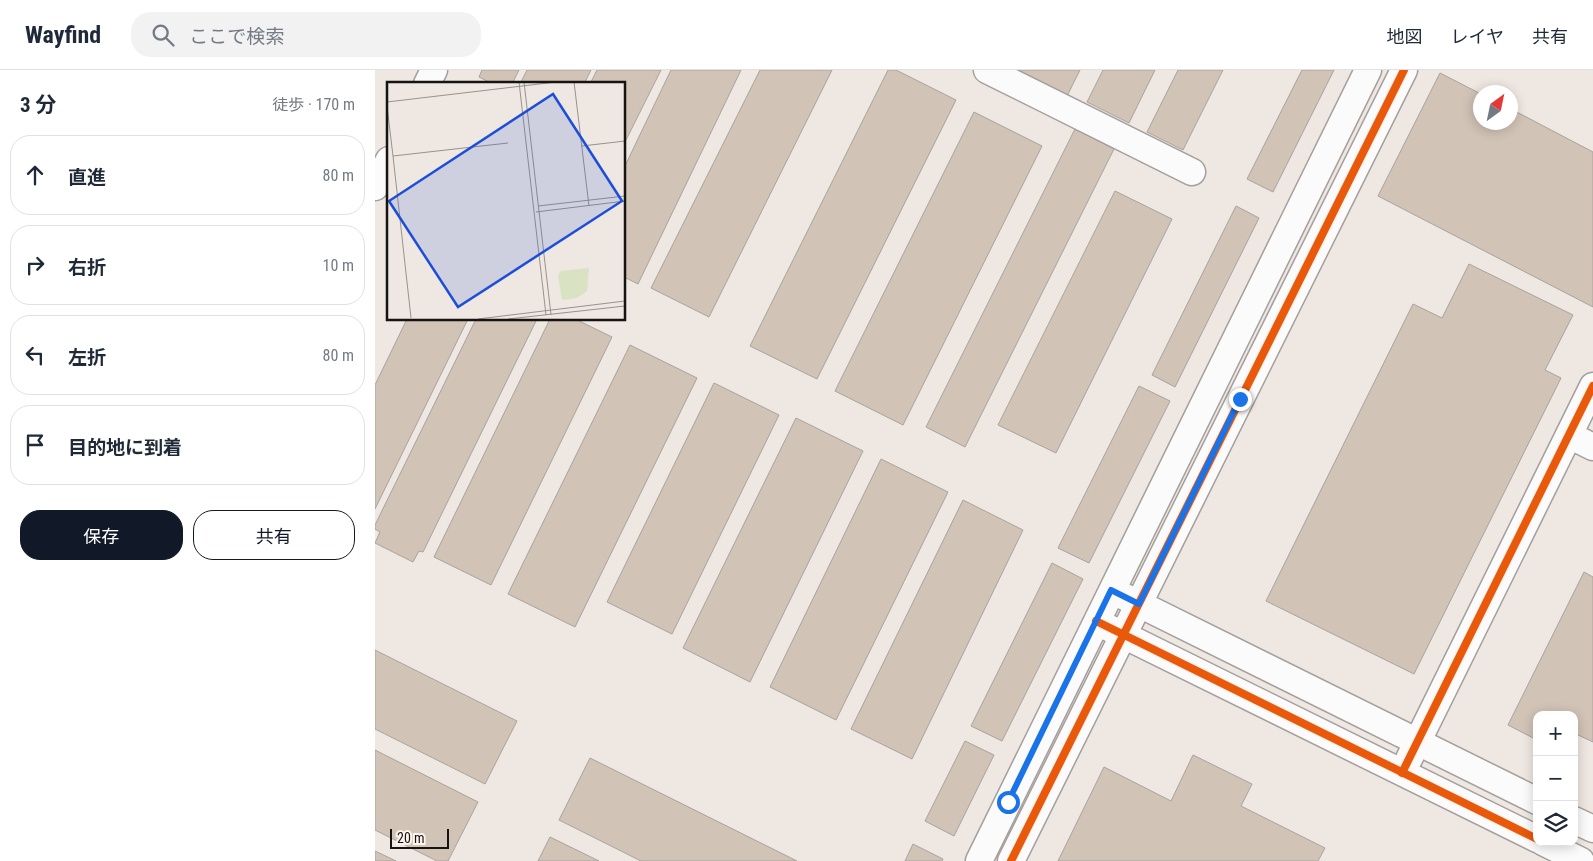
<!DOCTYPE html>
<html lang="ja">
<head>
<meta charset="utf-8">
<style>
	body { margin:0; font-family:"Roboto Condensed","Noto Sans JP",sans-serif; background:#f2f2f3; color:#1f2937 }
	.controls { position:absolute; right:15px; bottom:15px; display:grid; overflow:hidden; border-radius:10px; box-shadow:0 2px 12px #0003 }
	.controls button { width:45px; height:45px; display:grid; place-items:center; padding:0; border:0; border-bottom:1px solid #e0e1e3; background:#fff; color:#1f2937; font:25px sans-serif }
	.compass { position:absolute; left:1098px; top:15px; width:45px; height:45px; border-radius:50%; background:#fff; box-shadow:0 2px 12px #0003; rotate:33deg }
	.scale { position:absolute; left:15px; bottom:12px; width:59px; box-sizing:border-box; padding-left:5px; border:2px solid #171311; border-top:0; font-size:14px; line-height:18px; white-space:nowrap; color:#171311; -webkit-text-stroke:4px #fef4ed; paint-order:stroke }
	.stop { position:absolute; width:15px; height:15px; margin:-11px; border:4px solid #1a73e8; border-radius:50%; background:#fff }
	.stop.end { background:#1a73e8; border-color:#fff; box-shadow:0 1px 5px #0008 }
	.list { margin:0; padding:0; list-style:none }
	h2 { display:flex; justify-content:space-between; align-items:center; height:65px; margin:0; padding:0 20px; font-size:21px }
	h2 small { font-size:16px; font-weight:400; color:#747a83 }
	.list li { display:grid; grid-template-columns:32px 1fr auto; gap:15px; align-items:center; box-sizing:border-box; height:80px; margin:0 10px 10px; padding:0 10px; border:1px solid #e0e1e3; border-radius:20px }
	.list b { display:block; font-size:19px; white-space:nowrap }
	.list em { font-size:16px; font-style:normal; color:#747a83 }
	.actions { display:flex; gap:10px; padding:15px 20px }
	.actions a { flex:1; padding:11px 0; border:1px solid #111827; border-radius:20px; text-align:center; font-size:18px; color:#111827 }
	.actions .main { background:#111827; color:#fff }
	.icon { flex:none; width:28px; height:28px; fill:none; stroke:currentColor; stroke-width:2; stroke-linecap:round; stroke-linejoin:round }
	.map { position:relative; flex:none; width:1218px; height:791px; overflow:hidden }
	header { display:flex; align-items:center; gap:30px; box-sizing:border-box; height:70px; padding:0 25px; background:#fff; border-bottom:1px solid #e0e1e3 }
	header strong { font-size:24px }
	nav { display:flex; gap:28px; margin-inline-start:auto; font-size:18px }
	.search { width:350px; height:45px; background:#f2f2f3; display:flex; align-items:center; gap:12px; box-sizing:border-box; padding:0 18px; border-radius:20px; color:#747a83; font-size:19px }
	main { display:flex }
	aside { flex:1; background:#fff }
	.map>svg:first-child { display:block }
	.building { fill:#d1c3b6; stroke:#a8a39f }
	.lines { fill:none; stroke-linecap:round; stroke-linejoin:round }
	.minor-casing { stroke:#a49f9c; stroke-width:29 }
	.minor { stroke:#fcfbfb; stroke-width:26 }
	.cycleway-casing { stroke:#fef4ed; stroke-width:11 }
	.cycleway { stroke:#e8590c; stroke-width:8 }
	.route { stroke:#1a73e8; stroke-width:6 }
	.inset-road { fill:none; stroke:#98928e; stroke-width:1 }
	.view { fill:#1d4ed8; fill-opacity:0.15; stroke:#1d4ed8; stroke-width:2.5 }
	.inset-edge { fill:none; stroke:#171311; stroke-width:2.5 }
</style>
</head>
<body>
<header>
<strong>Wayfind</strong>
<div class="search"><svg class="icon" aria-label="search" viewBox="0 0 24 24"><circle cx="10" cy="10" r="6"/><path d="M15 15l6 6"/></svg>ここで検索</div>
<nav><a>地図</a><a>レイヤ</a><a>共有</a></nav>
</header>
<main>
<aside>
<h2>3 分<small>徒歩 · 170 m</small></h2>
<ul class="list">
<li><svg class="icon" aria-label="ahead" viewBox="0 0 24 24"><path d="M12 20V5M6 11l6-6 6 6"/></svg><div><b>直進</b></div><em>80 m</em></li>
<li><svg class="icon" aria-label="right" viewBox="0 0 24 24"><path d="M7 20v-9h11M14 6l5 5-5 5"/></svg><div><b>右折</b></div><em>10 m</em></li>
<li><svg class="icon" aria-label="left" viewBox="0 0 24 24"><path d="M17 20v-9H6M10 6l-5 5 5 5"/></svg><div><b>左折</b></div><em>80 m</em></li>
<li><svg class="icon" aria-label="arrive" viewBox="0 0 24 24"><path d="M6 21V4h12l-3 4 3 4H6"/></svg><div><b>目的地に到着</b></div></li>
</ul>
<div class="actions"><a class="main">保存</a><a>共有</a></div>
</aside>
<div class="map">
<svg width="1218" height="791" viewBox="0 0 1218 791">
	<rect width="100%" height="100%" fill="#eee7e2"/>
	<g class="building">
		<polygon points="107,0 144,0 137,14 118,14 104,7"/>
		<polygon points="152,0 216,0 209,14 145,14"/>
		<polygon points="222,0 286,0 249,74 249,14 215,14"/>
		<polygon points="296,0 366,0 263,214 249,207 249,98"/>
		<polygon points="385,0 457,0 334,247 276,218"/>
		<polygon points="513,0 521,0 581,30 442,309 375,276"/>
		<polygon points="640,0 705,0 692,26"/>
		<polygon points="728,0 780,0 754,53 712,32"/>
		<polygon points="803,0 848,0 808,80 772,62"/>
		<polygon points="927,0 959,0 898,122 872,109"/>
		<polygon points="1065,3 1106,24 1106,52 1136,52 1136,39 1218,82 1218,237 1003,126"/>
		<polygon points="599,42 667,76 528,355 460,321"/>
		<polygon points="700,59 739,79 590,377 551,357"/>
		<polygon points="740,121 797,149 681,383 623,355"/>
		<polygon points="861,136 884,148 800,317 777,305"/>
		<polygon points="1094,194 1198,245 1170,300 1186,308 1039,604 891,531 1038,234 1067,248"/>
		<polygon points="32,249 93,249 0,439 0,315"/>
		<polygon points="101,249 162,249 48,482 44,481 38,492 0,473 5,462 0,459 0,455"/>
		<polygon points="175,249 200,249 237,267 116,515 59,487"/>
		<polygon points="255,275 322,308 200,557 133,524"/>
		<polygon points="339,313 404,345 297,564 232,532"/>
		<polygon points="764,316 795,331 714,493 683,478"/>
		<polygon points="421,348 488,381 375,612 308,578"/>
		<polygon points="506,389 573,422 461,650 395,617"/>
		<polygon points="588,430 648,460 537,689 476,659"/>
		<polygon points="677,493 708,509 627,671 596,656"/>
		<polygon points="1209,502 1218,507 1218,672 1199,663 1199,645 1162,645 1162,670 1133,655"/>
		<polygon points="0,580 142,651 110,714 0,659"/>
		<polygon points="590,671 619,685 579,766 550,751"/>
		<polygon points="0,680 103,732 73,791 62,791 0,760"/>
		<polygon points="818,685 877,714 866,736 950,778 943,791 683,791 729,697 796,731"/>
		<polygon points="215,688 422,791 266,791 184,750"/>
		<polygon points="175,767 224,791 163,791"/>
		<polygon points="538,774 568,789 567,791 530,791"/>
		<polygon points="0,781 21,791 0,791"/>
	</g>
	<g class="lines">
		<g class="minor-casing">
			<g id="minor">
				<polyline points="612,0 817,102"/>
				<polyline points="52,14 59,0"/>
				<polyline points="0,117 14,90"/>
				<polyline points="1194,365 1218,377"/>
				<polyline points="748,526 1162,731"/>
				<polyline points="732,557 1162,769"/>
				<polyline points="1034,689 1218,316"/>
				<polyline points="1199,750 1218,759"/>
				<polyline points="1168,772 1206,791"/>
				<polyline points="604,791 993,0"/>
				<polyline points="636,791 1029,0"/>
			</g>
		</g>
		<use href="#minor" class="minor"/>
		<g class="cycleway-casing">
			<g id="cycleway">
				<polyline points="721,551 1162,769"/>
				<polyline points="1027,703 1218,316"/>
				<polyline points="636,791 1029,0"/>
			</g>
		</g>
		<use href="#cycleway" class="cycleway"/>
	</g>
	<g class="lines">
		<polyline class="route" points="633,732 736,520 764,534 865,329"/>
	</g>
	<g transform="translate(12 12)">
		<rect width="238" height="238" fill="#eee7e2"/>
		<path d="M202,186L200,209L190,216L175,218L171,193L174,189Z" fill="#d9e2c2"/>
		<path class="inset-road" d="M132,0L159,233M137,0L164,233M187,0L202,124M0,20L169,0M0,24L6,74L121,61M195,64L238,59M6,74L24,236M151,124L238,114M149,130L238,119M91,237L238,219M121,237L238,224"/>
		<path class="view" d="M166,12L235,119L71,225L2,119Z"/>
		<rect width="238" height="238" class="inset-edge"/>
	</g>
</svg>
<div class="controls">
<button>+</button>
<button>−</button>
<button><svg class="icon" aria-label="layers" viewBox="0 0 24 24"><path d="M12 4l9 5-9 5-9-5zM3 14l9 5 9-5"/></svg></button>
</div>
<svg class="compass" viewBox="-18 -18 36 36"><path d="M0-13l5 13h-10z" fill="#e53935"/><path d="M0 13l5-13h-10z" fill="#747a83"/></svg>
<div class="scale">20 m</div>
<div class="stop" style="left:633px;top:732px"></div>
<div class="stop end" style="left:865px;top:329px"></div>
</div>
</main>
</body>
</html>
